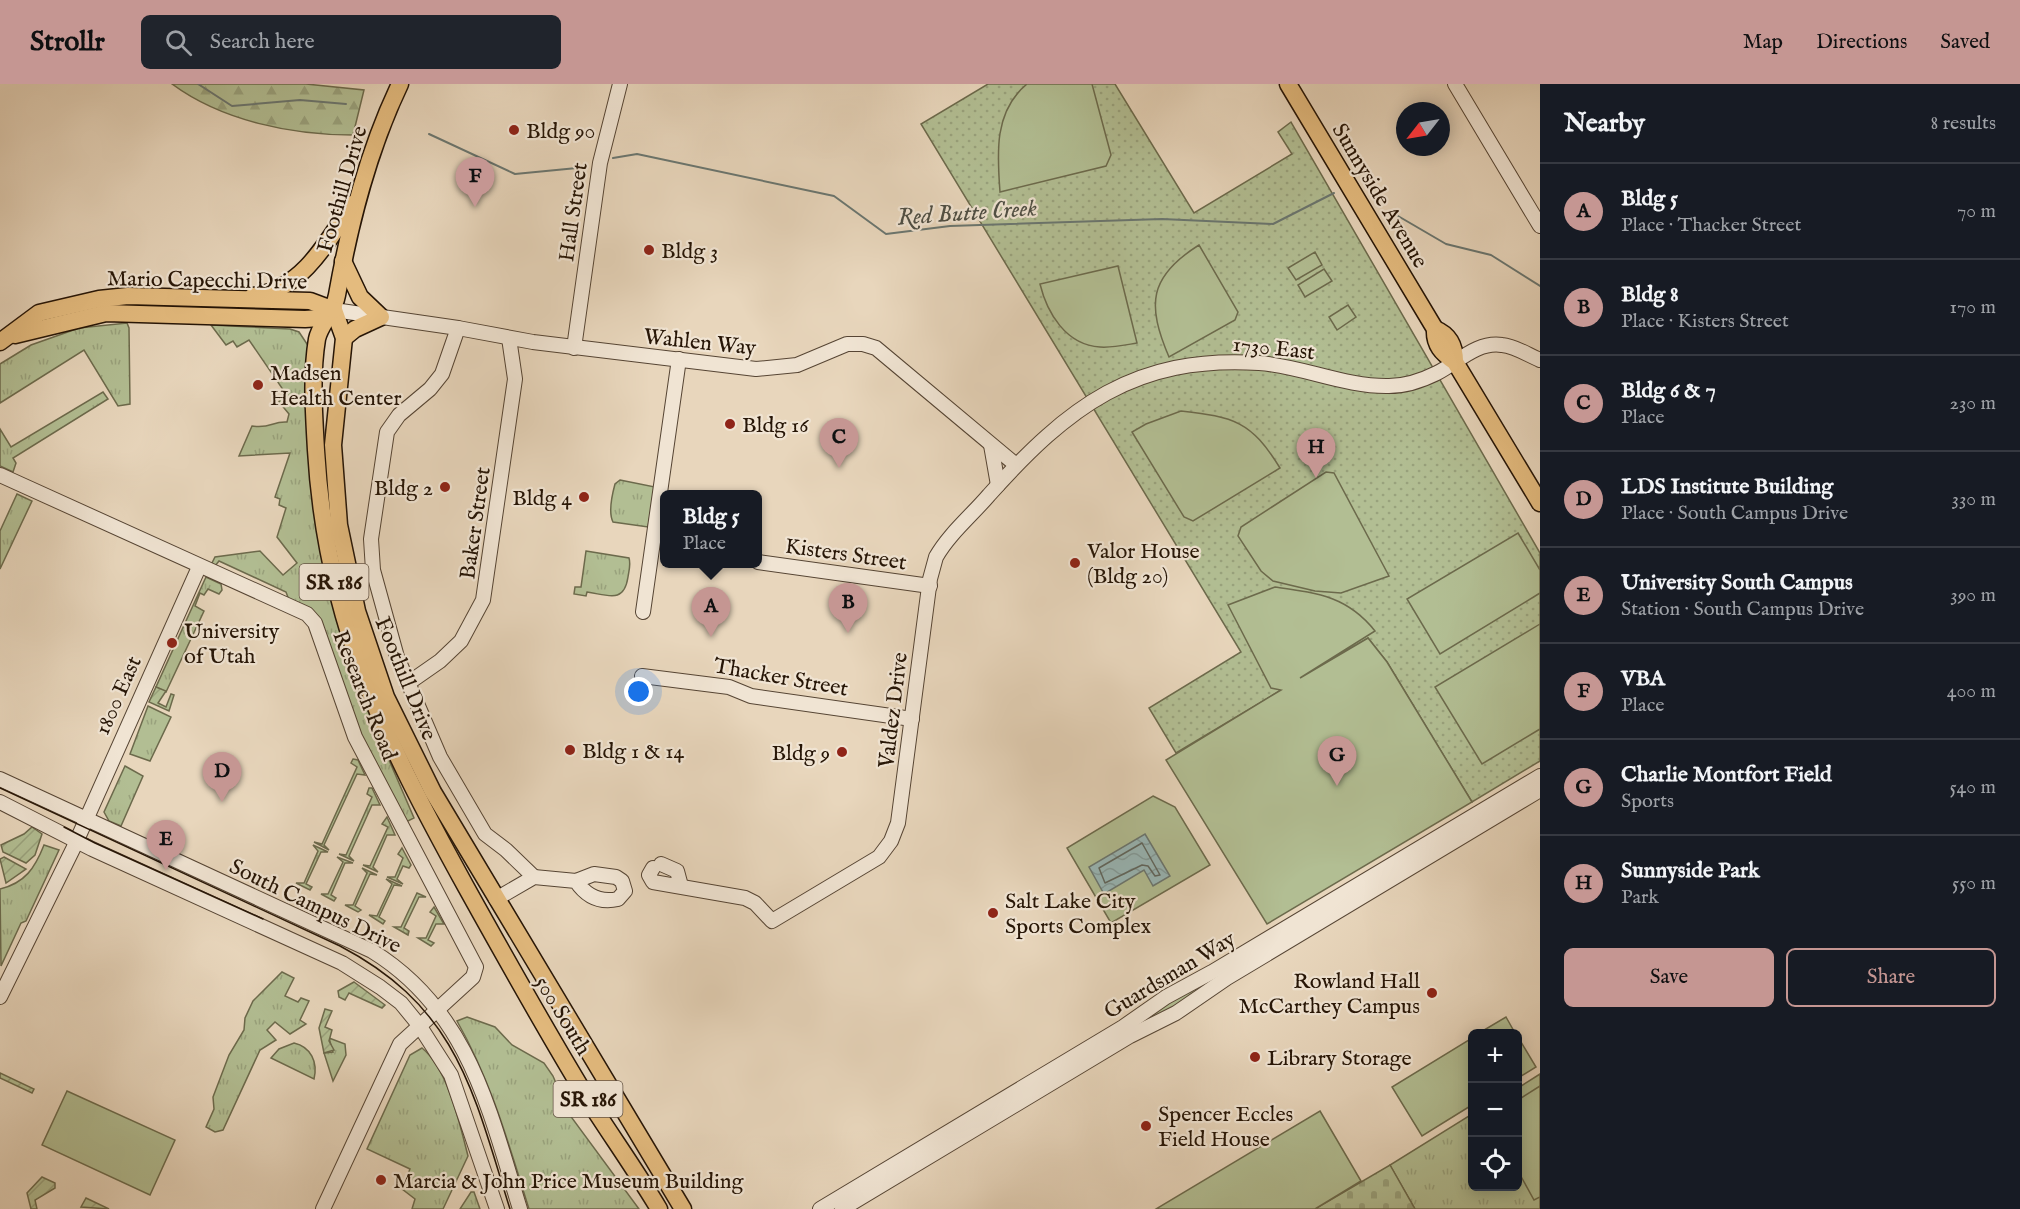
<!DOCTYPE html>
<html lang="en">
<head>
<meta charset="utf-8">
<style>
	body { margin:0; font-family:"IM FELL English",serif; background:#20242c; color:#f1f3f6 }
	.controls { position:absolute; right:18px; bottom:18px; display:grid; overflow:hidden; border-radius:9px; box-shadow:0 3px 15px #0003 }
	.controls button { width:54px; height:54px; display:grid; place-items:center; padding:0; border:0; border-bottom:2px solid #363941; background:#171b24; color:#f1f3f6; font:30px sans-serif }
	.compass { position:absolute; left:1396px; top:18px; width:54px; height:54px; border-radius:50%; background:#171b24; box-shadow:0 3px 15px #0003; rotate:239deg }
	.you { position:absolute; left:639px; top:608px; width:21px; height:21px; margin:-15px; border:4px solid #fff; border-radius:50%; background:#1a73e8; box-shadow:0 0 0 9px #1a73e833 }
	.badge { display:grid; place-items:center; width:39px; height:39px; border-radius:50%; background:#c59692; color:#111; font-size:20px; font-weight:700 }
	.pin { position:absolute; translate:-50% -50px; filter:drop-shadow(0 2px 3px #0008) }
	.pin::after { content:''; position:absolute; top:32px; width:21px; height:18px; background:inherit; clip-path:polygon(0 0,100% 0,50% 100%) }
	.popup { position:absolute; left:660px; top:406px; width:102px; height:78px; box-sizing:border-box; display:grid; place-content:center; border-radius:9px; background:#171b24; filter:drop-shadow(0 2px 4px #0005); font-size:20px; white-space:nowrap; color:#9ea1a6 }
	.popup b { font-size:22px; color:#f1f3f6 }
	.popup::after { content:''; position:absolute; left:50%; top:100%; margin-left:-12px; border:12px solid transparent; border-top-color:#171b24 }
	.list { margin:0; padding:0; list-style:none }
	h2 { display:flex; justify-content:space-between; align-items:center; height:78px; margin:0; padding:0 24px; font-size:26px }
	h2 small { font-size:20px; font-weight:400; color:#9ea1a6 }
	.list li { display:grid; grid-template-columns:39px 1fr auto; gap:18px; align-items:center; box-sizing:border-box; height:96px; padding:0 24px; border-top:2px solid #363941 }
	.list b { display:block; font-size:22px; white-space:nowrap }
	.list p { margin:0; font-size:20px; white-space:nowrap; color:#9ea1a6 }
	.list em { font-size:20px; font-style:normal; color:#9ea1a6 }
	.actions { display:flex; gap:12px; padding:18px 24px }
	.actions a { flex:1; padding:14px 0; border:2px solid #c59692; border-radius:9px; text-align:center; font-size:21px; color:#c59692 }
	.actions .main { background:#c59692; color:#111 }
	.icon { flex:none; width:33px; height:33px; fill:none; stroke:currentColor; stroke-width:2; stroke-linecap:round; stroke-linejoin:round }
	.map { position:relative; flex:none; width:1540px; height:1125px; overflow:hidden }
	header { display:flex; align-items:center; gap:36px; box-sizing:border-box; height:84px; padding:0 30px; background:#c59692; color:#111 }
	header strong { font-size:28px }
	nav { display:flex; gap:33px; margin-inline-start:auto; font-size:21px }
	.search { width:420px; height:54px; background:#20242c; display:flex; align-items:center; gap:15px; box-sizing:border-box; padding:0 21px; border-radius:9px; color:#9ea1a6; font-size:22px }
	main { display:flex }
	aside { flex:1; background:#171b24 }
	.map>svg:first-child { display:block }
	.grass { fill:url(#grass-tufts); stroke:#6c6a4c; stroke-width:1.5 }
	.forest { fill:url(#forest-firs); stroke:#6c6a4c; stroke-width:1.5 }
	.cemetery { fill:url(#cemetery-stones); stroke:#6c6a4c; stroke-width:1.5 }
	.park { fill:url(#park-dots); stroke:#6c6a4c; stroke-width:1.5 }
	.garden { fill:url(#garden-furrows); stroke:#6c6a4c; stroke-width:1.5 }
	.pitch { fill:#b2be93; stroke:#6c6a4c; stroke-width:1.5 }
	.water { fill:url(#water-waves); stroke:#6a7670; stroke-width:1.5 }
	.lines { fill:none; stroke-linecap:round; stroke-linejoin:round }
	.shore { stroke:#5f665e; stroke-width:1.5 }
	.stream { stroke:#6a7670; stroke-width:2 }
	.minor-casing { stroke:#564534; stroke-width:16 }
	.major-casing { stroke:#261506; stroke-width:19 }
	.minor { stroke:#f0e4d3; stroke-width:14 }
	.major { stroke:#e4bb7e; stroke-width:16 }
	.tram { stroke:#261506; stroke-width:1.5 }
	.poi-dot { fill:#8f2418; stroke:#f0e4d3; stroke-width:2 }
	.labels { text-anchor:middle; stroke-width:4.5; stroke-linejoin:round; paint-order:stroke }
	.shield { fill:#f0e4d3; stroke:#635344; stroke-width:1.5 }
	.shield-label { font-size:21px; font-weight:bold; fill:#261506 }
	.poi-label { font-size:22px; fill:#261506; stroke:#f0e4d3; text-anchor:start }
	.street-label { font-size:22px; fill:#261506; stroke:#f0e4d3 }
	.water-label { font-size:24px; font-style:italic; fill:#4e4e44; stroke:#f0e4d3 }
</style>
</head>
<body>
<header>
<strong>Strollr</strong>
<div class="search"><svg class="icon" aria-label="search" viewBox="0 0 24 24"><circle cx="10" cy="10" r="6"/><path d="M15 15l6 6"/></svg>Search here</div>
<nav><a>Map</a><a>Directions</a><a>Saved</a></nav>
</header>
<main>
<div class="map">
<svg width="1540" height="1125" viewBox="0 0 1540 1125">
	<defs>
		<pattern id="grass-tufts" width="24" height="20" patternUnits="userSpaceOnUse" patternTransform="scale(1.5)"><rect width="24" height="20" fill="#b2be93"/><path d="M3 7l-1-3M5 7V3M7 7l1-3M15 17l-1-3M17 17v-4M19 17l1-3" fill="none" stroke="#99a27d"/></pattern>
		<pattern id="forest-firs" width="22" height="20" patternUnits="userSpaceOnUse" patternTransform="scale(1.5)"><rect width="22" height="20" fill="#b2be93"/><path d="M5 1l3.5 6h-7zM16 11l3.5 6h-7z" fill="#99a27d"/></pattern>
		<pattern id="cemetery-stones" width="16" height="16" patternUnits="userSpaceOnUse" patternTransform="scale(1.5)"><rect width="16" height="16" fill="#b2be93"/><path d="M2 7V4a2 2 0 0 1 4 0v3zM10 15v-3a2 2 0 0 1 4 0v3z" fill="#99a27d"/></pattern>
		<pattern id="park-dots" width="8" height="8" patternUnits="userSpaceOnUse" patternTransform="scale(1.5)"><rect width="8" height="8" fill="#b2be93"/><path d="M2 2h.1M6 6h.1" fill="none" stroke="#99a27d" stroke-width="1.8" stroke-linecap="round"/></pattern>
		<pattern id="garden-furrows" width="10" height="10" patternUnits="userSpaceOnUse" patternTransform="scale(1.5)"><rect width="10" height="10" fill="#b2be93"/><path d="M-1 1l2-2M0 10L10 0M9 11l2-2" fill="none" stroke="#99a27d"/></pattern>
		<pattern id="water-waves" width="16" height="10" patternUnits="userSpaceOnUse" patternTransform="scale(1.5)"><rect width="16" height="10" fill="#98b7b7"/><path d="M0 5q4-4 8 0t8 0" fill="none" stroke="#839c9c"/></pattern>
	</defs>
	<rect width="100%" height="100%" fill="#e8d6bc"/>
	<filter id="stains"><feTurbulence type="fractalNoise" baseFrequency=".00333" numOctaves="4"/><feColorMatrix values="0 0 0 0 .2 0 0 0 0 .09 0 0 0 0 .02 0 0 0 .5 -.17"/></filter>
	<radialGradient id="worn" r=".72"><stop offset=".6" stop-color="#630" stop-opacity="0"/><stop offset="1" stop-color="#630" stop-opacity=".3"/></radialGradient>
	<g class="grass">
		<polygon points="127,239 129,244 130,320 118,322 84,266 0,319 0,280 31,261 79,244"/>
		<path d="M211,241L290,245L299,248L309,263L307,351L312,414L326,493L340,548L358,604L414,734L404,739L366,663L322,545L289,516L286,508L219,477L215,482L211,481L215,473L260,467L283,491L297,479L277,453L286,424L279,421L280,415L275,413L290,369L239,372L252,342C271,345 272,337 287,338L289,330L279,318L284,307L249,256L237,263L233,257L226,261Z"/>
		<polygon points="103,308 108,315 13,374 16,379 13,388 0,382 0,345 11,363"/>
		<path d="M620,396L655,403L648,443L613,438C608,428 612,411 615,400Z"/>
		<polygon points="17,410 32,417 0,485 0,447"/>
		<path d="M586,467L629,474C631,480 629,486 628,493C624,520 608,511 587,508L586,512L574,510L575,503H581Z"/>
		<polygon points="206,493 221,500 222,506 219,510 208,505 204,511 200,509 195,522 204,527 166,608 156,603"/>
		<polygon points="148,622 171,633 150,677 130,670"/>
		<polygon points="353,675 358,676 365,691 357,690 324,761 329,766 314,758 322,760 357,683 351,679"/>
		<polygon points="125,682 143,692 121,742 109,737 104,728"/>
		<polygon points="369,704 372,704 380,721 372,721 349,772 354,777 339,770 346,771 372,713 367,710"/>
		<polygon points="387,733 395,751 387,751 373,783 378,788 363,781 370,782 388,743 382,740"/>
		<path d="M44,761L59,766L26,837L21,839L1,882L0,805C25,799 35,784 44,761Z"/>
		<polygon points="313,761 328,768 321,768 306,800 312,803 310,806 296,799 304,799 318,767"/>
		<polygon points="402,764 411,781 409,784 403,782 397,795 403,800 387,793 395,793 403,774 398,770"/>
		<polygon points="337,773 353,779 345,779 331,811 336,814 334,817 321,810 328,810 343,778"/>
		<polygon points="362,784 377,791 370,790 355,822 361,826 358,828 345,821 353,821 367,789"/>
		<polygon points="386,795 402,802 394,801 379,833 385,837 383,840 369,831 377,832 392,800"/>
		<polygon points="417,809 426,813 419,813 404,844 409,847 408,851 394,843 401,843"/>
		<polygon points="434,823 444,840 436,840 428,856 434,859 431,862 418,854 426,854 436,832 430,828"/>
		<polygon points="282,888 294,894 285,912 298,918 301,914 309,917 300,936 306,940 290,950 275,938 267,946 276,956 260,966 223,1046 215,1048 206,1043 214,1025 213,1013 229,971 244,946 245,934 253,917"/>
		<path d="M467,933L495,943L512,961L544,979L553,992L569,1030L639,1125H529C508,1058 492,999 457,937Z"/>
		<polygon points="329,954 345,960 346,971 333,997 324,969 333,968"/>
		<path d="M294,959C311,963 318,978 314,995L271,974L279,965Z"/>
		<path d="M422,964C448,985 460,1041 468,1072L443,1125H412L415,1115L402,1105L410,1085L367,1065L410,971Z"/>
		<polygon points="1540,990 1540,1125 1415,1125 1390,1081 1472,1030 1472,1102 1518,1102 1518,1004"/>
		<polygon points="471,1108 474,1108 480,1125 460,1125"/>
	</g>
	<path class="forest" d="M172,0H306L364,6L353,51C292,51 222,37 172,0Z"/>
	<polygon class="cemetery" points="1390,1081 1415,1125 1315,1125"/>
	<polygon class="park" points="988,0 1115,0 1194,129 1292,70 1278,48 1291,38 1540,469 1540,677 1472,718 1387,578 1368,554 1176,669 1149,624 1241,568 921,40"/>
	<g class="garden">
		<polygon points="156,603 166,607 158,619 166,623 171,610 174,611 169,627 149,618"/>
		<polygon points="32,743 42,750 35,771 26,779 3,768 1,761 24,750"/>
		<polygon points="4,773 26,785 6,799 0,775"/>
		<polygon points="354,898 385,921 382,924 349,909 345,916 339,913 338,907"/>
		<polygon points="1195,904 1197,908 1190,915 1154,933 1152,931 1152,928"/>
		<polygon points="325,925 332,927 325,943 332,946 329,957 334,966 324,969 319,944"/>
		<polygon points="0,989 34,1005 32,1009 0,994"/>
		<polygon points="42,1093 55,1099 55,1104 35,1116 37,1125 31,1125 27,1109"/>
		<polygon points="86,1114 109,1125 81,1123"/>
	</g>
	<g class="pitch">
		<path d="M1027,0H1092L1111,71L1106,82L1000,108C997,69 994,27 1027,0Z"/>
		<path d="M1199,161L1238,228L1235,236L1169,273C1147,221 1148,193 1199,161Z"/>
		<polygon points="1315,168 1322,181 1296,196 1288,184"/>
		<path d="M1118,182L1137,259C1125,261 1112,264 1100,263C1066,261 1047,229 1040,200Z"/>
		<polygon points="1324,185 1332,197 1305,213 1298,201"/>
		<polygon points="1348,221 1356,233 1337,246 1329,233"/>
		<path d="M1181,327C1234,333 1251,337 1280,384L1193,437L1184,433L1132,348L1146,340Z"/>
		<polygon points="1326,388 1334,389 1389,492 1341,509 1315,507 1273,497 1261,487 1238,452 1241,443"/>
		<polygon points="1518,449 1540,486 1540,509 1440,570 1407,515"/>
		<path d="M1275,503C1317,509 1347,512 1375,547L1300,594L1368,554L1387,578L1472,718L1267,840L1166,676L1281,606L1271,604L1228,521Z"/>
		<polygon points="1540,540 1540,645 1482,680 1435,603"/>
		<polygon points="1153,712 1175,723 1210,781 1111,839 1067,764"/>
		<polygon points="1506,933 1515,949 1479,949"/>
		<polygon points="1518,953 1536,983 1518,994"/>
		<polygon points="1472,954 1472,1021 1422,1052 1392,1003"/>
		<polygon points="1540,1002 1540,1113 1534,1116 1518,1087 1518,1016"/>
		<polygon points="67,1007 175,1056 150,1111 42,1061"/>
		<polygon points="1320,1027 1361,1097 1315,1125 1156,1125"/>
	</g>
	<polygon class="water" points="1145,750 1170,792 1153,802 1144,786 1104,810 1089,783"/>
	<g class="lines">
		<polygon class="shore" points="1142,759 1160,791 1155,792 1148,782 1142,781 1105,799 1099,784"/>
		<g class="stream">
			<polyline points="198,0 232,22 300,16 346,20"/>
			<polyline points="429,50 515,90 577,84"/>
			<polyline points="613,74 637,70 834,112 886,150 950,142 1162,135 1273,140 1334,109"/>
			<polyline points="1398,132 1446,160 1491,171 1540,202"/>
		</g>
		<g class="minor-casing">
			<g id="minor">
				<polyline points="1455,0 1540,142"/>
				<polyline points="334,226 458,244 533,258 756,285 797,281 847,260 863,260 876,264 1016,381"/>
				<polyline points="458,244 442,290 430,305 399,331 387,348 371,455 373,486 397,573 440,673 485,750 506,766 534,793"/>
				<polyline points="574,264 600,79 620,0"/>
				<polyline points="991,361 998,401"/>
				<polyline points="0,391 307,530 315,539 355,653 476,883 473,893 400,960 323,1125"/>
				<polyline points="758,478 930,502"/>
				<polyline points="643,528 679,275"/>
				<polyline points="642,592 729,603 751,612 912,635"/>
				<polyline points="407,600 440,577 461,557 483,516 515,295 509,254"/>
				<path d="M0,695L372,867C468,926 489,1025 520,1125"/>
				<polyline points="0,718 92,765 342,879 380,903 401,919 419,941 451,991 497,1125"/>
				<polyline points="661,780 677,787 681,802"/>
				<path d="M653,784L649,791L653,798L745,814L755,819L772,837L879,773L891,757L898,739L930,495L936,473C949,450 972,431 989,411C1068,323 1134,271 1259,279C1302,282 1345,303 1389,302C1404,302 1423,296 1437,289C1457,279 1477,257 1502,261C1515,262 1528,271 1540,276"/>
				<path d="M496,815L534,793L576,797L594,790L616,793L622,797L625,807L618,815C600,819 586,812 576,797"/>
				<polyline points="0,913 73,765 199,483"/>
				<polyline points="820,1125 1123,943 1166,913 1212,888 1540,692"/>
				<polyline points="842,1125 1130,952 1176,929 1227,894 1540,706"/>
			</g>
		</g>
		<g class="major-casing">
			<g id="major">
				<path d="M400,0C368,67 350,138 337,211C334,229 320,240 317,255C311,291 314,330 316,366C326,538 385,656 466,803C506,875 546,947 589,1017C612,1053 637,1088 659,1125"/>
				<path d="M1288,0L1435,245C1434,261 1442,269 1455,278L1540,419"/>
				<polyline points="343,177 360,213 381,233 355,245 344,254"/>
				<path d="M253,212C302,206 328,157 352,120"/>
				<polyline points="334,226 344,254 333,361 339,441 357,527 386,613 433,708 683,1125"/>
				<path d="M1435,245C1450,251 1455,262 1455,278"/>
				<polyline points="15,251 106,229 305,235 320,234 334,226"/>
				<polyline points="0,258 39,229 99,215 128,212 310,217 334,226"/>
			</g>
		</g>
		<use href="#minor" class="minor"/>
		<use href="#major" class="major"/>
		<g class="tram">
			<path d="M0,704L340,862C458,924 473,1007 510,1125"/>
			<polyline points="64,743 95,759 263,835"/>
		</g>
	</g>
	<g class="poi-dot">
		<circle cx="514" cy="46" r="6"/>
		<circle cx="649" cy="166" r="6"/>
		<circle cx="258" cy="301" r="6"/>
		<circle cx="730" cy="340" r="6"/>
		<circle cx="445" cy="403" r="6"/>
		<circle cx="584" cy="413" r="6"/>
		<circle cx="1075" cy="479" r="6"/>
		<circle cx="172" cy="559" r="6"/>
		<circle cx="570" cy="666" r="6"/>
		<circle cx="842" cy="668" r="6"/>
		<circle cx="993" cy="829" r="6"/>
		<circle cx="1432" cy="909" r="6"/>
		<circle cx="1255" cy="973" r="6"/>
		<circle cx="1146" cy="1042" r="6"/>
		<circle cx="381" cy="1096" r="6"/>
	</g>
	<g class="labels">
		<g class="shield">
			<rect x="299.5" y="480" width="69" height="36" rx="4.5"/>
			<rect x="553.5" y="997" width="69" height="36" rx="4.5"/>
		</g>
		<g class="shield-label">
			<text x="334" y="505">SR 186</text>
			<text x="588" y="1022">SR 186</text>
		</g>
		<g class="poi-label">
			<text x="526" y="54">Bldg 90</text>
			<text x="661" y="174">Bldg 3</text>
			<text x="270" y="296">Madsen<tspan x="270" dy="25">Health Center</tspan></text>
			<text x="742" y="348">Bldg 16</text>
			<text x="433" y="411" text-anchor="end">Bldg 2</text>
			<text x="572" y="421" text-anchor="end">Bldg 4</text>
			<text x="1087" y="474">Valor House<tspan x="1087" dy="25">(Bldg 20)</tspan></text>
			<text x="184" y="554">University<tspan x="184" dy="25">of Utah</tspan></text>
			<text x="582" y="674">Bldg 1 &amp; 14</text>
			<text x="830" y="676" text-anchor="end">Bldg 9</text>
			<text x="1005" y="824">Salt Lake City<tspan x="1005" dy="25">Sports Complex</tspan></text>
			<text x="1420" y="904" text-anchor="end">Rowland Hall<tspan x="1420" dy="25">McCarthey Campus</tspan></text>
			<text x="1267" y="981">Library Storage</text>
			<text x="1158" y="1037">Spencer Eccles<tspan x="1158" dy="25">Field House</tspan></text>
			<text x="393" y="1104">Marcia &amp; John Price Museum Building</text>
		</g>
		<g class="street-label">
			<text transform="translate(341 105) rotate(-74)" y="8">Foothill Drive</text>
			<text transform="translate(1381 111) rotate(59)" y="8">Sunnyside Avenue</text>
			<text transform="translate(572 128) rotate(-82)" y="8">Hall Street</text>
			<text transform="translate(207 195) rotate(1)" y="8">Mario Capecchi Drive</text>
			<text transform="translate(700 257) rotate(6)" y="8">Wahlen Way</text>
			<text transform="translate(1274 263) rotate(6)" y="8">1730 East</text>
			<text transform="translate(474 439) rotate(-82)" y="8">Baker Street</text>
			<text transform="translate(846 469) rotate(8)" y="8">Kisters Street</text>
			<text transform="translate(781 592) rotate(10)" y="8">Thacker Street</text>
			<text transform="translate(407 594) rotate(68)" y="8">Foothill Drive</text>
			<text transform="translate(117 611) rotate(-66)" y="8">1800 East</text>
			<text transform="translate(366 611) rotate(68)" y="8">Research Road</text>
			<text transform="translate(892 626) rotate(-83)" y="8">Valdez Drive</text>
			<text transform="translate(316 821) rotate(26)" y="8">South Campus Drive</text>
			<text transform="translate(1169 890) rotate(-31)" y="8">Guardsman Way</text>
			<text transform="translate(564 931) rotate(59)" y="8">500 South</text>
		</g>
		<g class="water-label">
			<text transform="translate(967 128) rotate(-4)" y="8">Red Butte Creek</text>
		</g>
	</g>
	<rect width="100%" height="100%" filter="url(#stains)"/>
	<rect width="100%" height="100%" fill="url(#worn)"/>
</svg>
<div class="controls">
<button>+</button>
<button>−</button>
<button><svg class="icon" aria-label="locate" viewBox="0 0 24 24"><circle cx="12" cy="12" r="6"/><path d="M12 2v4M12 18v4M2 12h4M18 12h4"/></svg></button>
</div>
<svg class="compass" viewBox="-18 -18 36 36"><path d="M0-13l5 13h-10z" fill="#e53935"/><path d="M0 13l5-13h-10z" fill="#9ea1a6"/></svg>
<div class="you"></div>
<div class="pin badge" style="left:711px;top:553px">A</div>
<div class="popup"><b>Bldg 5</b>Place</div>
<div class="pin badge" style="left:848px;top:549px">B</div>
<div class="pin badge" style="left:839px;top:384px">C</div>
<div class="pin badge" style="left:222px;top:718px">D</div>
<div class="pin badge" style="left:166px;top:786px">E</div>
<div class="pin badge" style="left:475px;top:123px">F</div>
<div class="pin badge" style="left:1337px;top:702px">G</div>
<div class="pin badge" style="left:1316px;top:394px">H</div>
</div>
<aside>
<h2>Nearby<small>8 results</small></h2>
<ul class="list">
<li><span class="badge">A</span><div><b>Bldg 5</b><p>Place · Thacker Street</p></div><em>70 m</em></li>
<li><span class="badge">B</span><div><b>Bldg 8</b><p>Place · Kisters Street</p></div><em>170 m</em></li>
<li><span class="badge">C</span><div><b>Bldg 6 &amp; 7</b><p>Place</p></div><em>230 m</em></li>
<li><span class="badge">D</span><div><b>LDS Institute Building</b><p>Place · South Campus Drive</p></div><em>330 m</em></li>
<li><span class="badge">E</span><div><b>University South Campus</b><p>Station · South Campus Drive</p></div><em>390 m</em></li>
<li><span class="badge">F</span><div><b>VBA</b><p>Place</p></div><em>400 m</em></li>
<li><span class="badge">G</span><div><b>Charlie Montfort Field</b><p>Sports</p></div><em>540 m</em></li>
<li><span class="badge">H</span><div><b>Sunnyside Park</b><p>Park</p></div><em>550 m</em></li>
</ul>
<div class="actions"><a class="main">Save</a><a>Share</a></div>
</aside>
</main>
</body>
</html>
